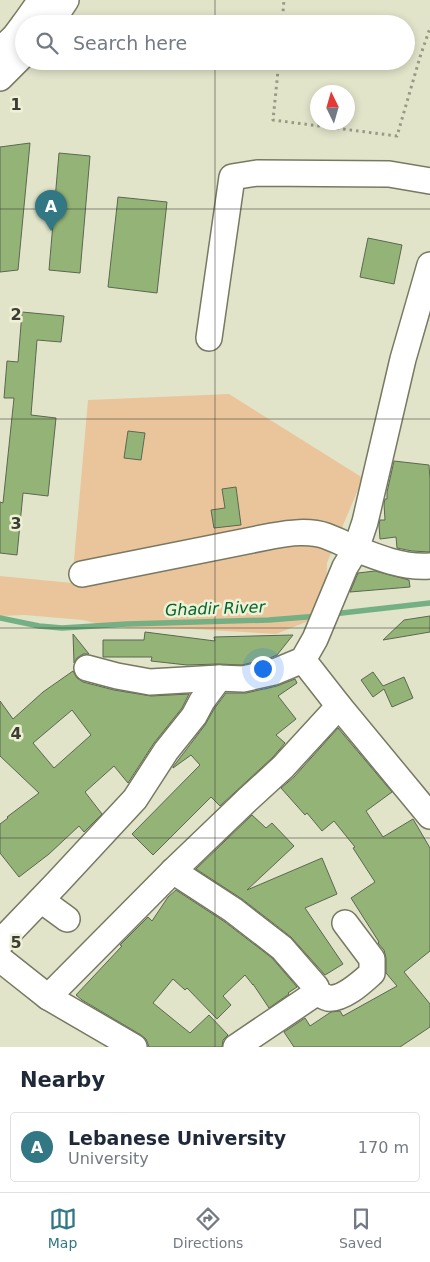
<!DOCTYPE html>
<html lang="en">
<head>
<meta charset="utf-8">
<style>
	body { margin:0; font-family:"DejaVu Sans",sans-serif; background:#f2f2f3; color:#1f2937 }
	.compass { position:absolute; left:310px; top:85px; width:45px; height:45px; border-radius:50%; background:#fff; box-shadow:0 2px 8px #0003; rotate:355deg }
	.you { position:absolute; left:262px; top:668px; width:18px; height:18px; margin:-12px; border:4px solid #fff; border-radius:50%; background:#1a73e8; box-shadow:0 0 0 8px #1a73e833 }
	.badge { display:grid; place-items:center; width:32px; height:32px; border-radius:50%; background:#317784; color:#fff; font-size:16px; font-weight:700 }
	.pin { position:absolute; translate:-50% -41px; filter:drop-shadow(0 1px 2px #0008) }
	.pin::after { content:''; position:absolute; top:26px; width:18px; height:15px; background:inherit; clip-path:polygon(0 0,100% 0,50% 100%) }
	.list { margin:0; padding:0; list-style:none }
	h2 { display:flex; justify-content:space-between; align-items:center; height:65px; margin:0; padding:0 20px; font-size:21px }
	h2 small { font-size:16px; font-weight:400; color:#747a83 }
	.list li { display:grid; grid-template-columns:32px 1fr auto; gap:15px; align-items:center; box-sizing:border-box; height:70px; margin:0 10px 10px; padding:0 10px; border:1px solid #e0e1e3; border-radius:5px }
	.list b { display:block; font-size:19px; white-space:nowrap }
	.list p { margin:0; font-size:16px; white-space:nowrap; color:#747a83 }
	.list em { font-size:16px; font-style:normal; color:#747a83 }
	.icon { flex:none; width:28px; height:28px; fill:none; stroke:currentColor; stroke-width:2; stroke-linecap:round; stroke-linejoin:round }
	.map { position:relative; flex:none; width:430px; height:1047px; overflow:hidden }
	.search { position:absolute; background:#fff; box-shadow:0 2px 8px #0003; left:15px; right:15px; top:15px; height:55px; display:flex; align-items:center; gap:12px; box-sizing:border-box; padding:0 18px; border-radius:28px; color:#747a83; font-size:19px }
	.sheet { height:145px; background:#fff }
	nav { display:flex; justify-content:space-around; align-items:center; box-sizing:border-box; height:70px; border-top:1px solid #e0e1e3; background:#fff; font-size:14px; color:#747a83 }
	nav a { display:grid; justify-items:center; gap:2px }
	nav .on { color:#317784 }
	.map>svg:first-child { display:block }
	.green { fill:#eac59c }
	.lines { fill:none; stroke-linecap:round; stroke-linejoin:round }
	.stream { stroke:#74b083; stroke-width:5.5 }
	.building { fill:#94b477; stroke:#5b6752; fill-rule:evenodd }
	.minor-casing { stroke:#787962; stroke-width:28 }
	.path { stroke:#979985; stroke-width:3; stroke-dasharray:2.5 4; stroke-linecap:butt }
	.minor { stroke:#fff; stroke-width:25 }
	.grid { fill:none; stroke:#3c3d33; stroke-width:1; stroke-opacity:0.55 }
	.labels { text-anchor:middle; stroke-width:5; stroke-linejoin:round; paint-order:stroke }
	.water-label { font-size:16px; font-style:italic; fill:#00652e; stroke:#eff1d6 }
	.grid-label { font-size:16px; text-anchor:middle; font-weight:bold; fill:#3c3d33; stroke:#eff1d6; stroke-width:5; stroke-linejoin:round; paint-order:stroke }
</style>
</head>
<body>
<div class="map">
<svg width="430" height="1047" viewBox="0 0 430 1047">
	<rect width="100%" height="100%" fill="#e1e4c9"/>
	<polygon class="green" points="229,394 363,478 327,563 326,614 276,634 192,629 127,628 103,625 83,620 24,615 0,616 0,576 72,583 88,400"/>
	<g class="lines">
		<g class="stream">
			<polyline points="333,614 430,603"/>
			<polyline points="0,618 39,626 62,628 127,624 269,620 319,616"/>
		</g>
	</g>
	<g class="building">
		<polygon points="30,143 18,270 0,272 0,147"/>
		<polygon points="59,153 90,156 80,273 49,270"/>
		<polygon points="118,197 167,202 157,293 108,287"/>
		<polygon points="368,238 402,245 394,284 360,277"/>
		<polygon points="22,312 64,316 61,342 37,340 31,415 56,418 48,496 23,493 17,555 0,553 0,502 3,503 14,398 4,398 7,361 18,362"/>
		<polygon points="128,431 145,433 141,460 124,458"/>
		<polygon points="394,461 429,465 430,479 430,552 412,551 397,548 396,537 380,539 379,525 380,520 385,520 384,504 385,499 387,499 387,492"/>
		<polygon points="236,487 241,525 214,528 211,510 225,508 222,489"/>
		<polygon points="375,571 409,580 410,587 350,592 358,573"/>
		<polygon points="430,616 430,632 383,640 404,620"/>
		<polygon points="145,632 215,641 214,637 293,635 277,655 270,658 242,665 218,664 187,665 151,661 152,657 103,657 103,640 144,640"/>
		<polygon points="73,634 89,654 83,654 77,658 74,663"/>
		<path d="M73,671L77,678L83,682L114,690L151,696L189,694L182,708L154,743L128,783L114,766L85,792L102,814L84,832L79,826L49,854L19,877L0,853V824L8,818L7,817L39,793L0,756V701L13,719L43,692ZM72,710L91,735L54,768L33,743Z"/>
		<polygon points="373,672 383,686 404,677 413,698 392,707 384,689 373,697 361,680"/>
		<polygon points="295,679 297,683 278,696 296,719 276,735 285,743 273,757 220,806 211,797 153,855 132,834 200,765 191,755 173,768 173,767 205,725 214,709 226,693 246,693 277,686"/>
		<polygon points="338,728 392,792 366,811 383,837 413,819 430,848 430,951 404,972 430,1004 430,1027 400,1047 294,1047 284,1032 305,1018 310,1026 331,1012 340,1011 343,1016 397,986 386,973 386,958 384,950 378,943 379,942 351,898 375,882 353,848 355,847 334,821 322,831 307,813 305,815 281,788 294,777"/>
		<polygon points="252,815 266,828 272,823 294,846 247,890 322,858 337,894 305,908 343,964 325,975 291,937 242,899 196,869"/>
		<polygon points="176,890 225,922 272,958 297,987 288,993 289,994 269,1008 253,984 253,985 245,975 223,996 231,1005 217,1019 187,988 185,990 173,979 153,1003 190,1033 209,1015 228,1035 223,1040 222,1047 149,1047 146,1039 141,1035 82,1000 76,995 122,946 120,945 148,917 152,921 168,897"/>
	</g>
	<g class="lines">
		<g class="minor-casing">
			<g id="minor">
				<polyline points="24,24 41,0"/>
				<polyline points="50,24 66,0"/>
				<polyline points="0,51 15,36 24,24"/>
				<polyline points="0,78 24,54"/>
				<polyline points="209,338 232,177 257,173 389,174 430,181"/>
				<path d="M82,574L272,536C289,533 309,530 326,536C334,539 343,543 351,547C376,557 403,568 430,566"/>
				<polyline points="87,668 117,676 150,682 219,678 243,679 274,672 303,660 315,639 345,567 356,549 365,522 403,359 430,265"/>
				<polyline points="339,706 430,816"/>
				<polyline points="173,871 233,910 282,948 316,987 316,993 236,1047"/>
				<polyline points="41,900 67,919"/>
				<polyline points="0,944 8,934 56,884 135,799 166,751 194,716 202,701 219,678"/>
				<polyline points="0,959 48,997 134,1047"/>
				<path d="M316,993C320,994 324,997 328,998C343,1000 362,982 372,973V959L345,923"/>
				<polyline points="48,997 173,871 247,800 283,767 339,706 303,660"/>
			</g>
		</g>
		<g class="path">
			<polyline points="282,24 284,0"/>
			<polyline points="279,61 273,120 397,136 420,57 430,28"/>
		</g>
		<use href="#minor" class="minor"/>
	</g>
	<path class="grid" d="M215,0V24M215,61V1047M0,209H430M0,419H430M0,628H430M0,838H430"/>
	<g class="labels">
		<g class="water-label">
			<text transform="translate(215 608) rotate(-2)" y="6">Ghadir River</text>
		</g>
	</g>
	<g class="grid-label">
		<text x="16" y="110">1</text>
		<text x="16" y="320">2</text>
		<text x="16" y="529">3</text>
		<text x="16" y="739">4</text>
		<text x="16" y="948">5</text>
	</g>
</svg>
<svg class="compass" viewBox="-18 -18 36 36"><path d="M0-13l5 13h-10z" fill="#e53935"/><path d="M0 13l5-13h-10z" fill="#747a83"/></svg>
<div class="you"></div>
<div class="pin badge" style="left:51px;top:231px">A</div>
<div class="search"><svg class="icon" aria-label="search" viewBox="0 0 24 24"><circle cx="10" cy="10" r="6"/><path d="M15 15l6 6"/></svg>Search here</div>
</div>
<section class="sheet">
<h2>Nearby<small></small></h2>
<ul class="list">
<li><span class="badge">A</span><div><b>Lebanese University</b><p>University</p></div><em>170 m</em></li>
</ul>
</section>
<nav>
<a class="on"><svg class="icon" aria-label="map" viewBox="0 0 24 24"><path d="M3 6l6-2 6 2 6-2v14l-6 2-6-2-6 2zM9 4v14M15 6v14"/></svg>Map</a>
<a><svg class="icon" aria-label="directions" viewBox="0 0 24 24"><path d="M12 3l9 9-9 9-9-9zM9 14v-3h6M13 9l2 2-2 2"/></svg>Directions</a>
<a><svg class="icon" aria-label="saved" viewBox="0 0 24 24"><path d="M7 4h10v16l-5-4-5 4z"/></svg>Saved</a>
</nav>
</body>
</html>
